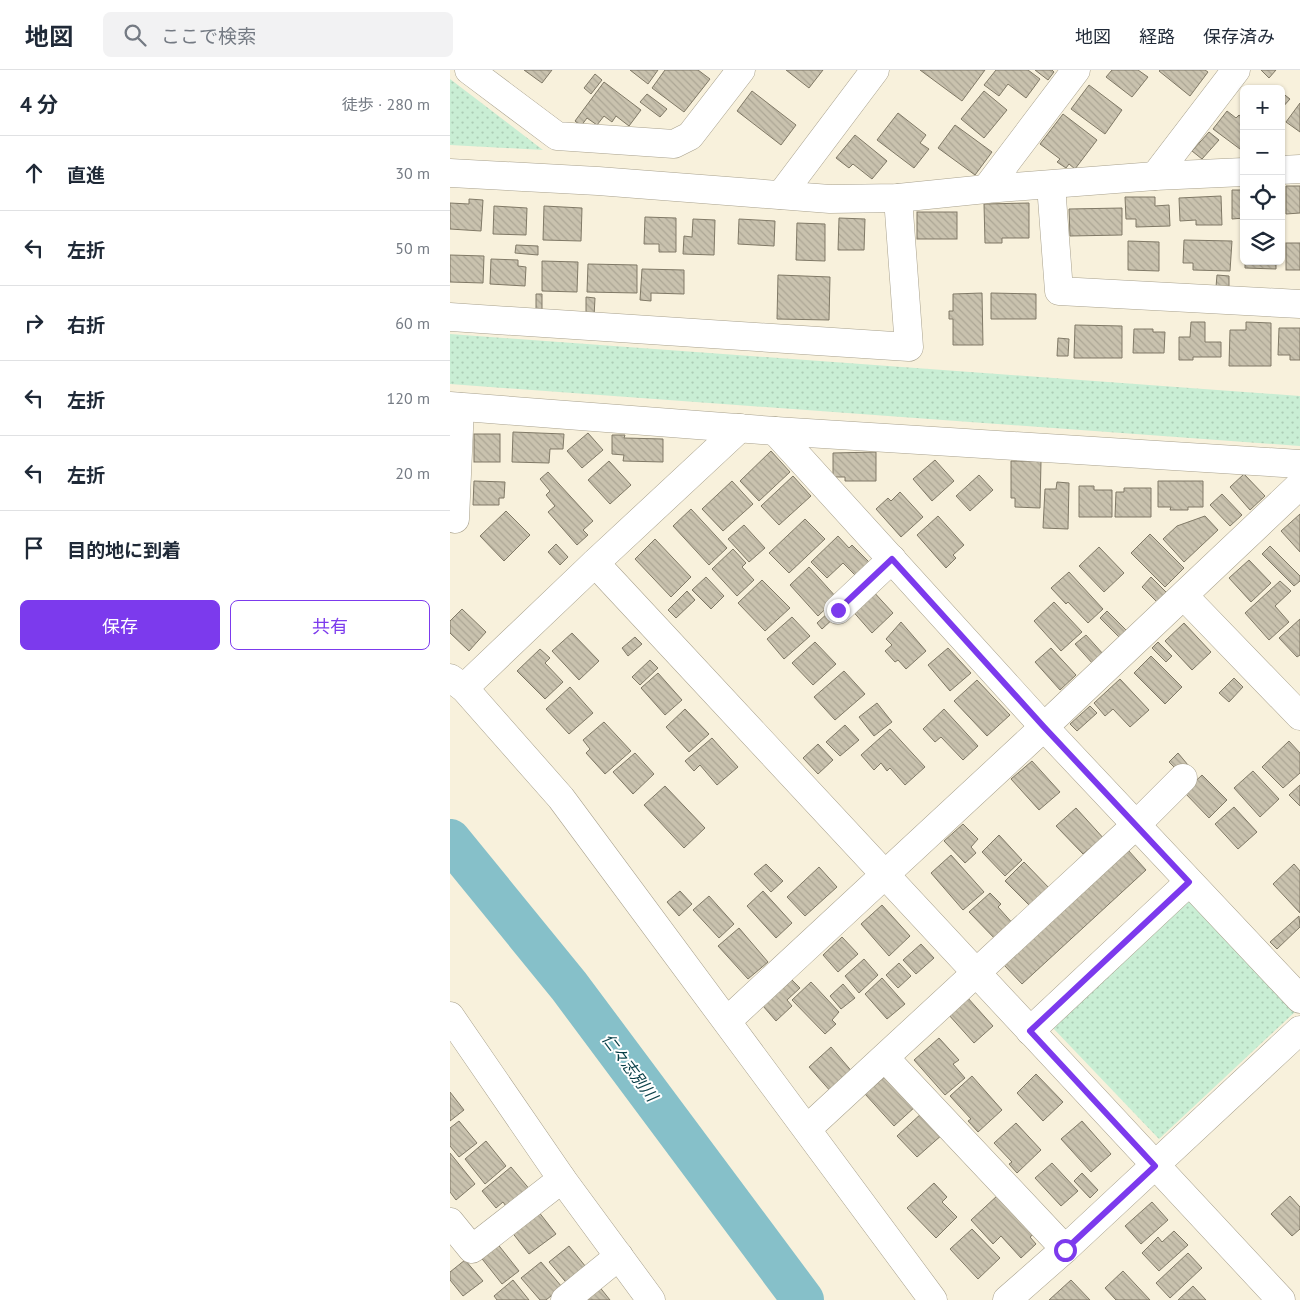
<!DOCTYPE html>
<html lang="ja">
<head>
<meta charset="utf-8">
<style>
	body { margin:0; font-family:"PT Sans","Noto Sans JP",sans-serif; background:#f2f2f3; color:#1f2937 }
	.controls { position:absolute; right:15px; top:15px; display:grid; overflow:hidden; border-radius:8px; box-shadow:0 1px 4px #0004 }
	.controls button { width:45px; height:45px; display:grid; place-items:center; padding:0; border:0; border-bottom:1px solid #e0e1e3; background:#fff; color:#1f2937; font:25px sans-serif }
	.stop { position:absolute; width:15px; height:15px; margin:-11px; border:4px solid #7c3aed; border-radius:50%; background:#fff }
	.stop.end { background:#7c3aed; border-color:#fff; box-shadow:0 1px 5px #0008 }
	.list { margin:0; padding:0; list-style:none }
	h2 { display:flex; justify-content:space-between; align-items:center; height:65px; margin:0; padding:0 20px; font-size:21px }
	h2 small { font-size:16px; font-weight:400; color:#747a83 }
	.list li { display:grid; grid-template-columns:32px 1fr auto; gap:15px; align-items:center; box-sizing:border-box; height:75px; padding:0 20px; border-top:1px solid #e0e1e3 }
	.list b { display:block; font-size:19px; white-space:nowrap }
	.list em { font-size:16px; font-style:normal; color:#747a83 }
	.actions { display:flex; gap:10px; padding:15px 20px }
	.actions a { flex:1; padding:11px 0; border:1px solid #7c3aed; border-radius:8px; text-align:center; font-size:18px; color:#7c3aed }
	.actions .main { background:#7c3aed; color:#fff }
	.icon { flex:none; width:28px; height:28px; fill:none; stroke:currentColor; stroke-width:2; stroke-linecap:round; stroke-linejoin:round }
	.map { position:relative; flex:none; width:850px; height:1230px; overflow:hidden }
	header { display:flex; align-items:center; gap:30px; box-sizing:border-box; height:70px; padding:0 25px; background:#fff; border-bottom:1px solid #e0e1e3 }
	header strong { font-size:24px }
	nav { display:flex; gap:28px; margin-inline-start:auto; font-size:18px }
	.search { width:350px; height:45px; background:#f2f2f3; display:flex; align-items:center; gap:12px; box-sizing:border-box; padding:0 18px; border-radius:8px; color:#747a83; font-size:19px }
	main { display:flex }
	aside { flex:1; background:#fff }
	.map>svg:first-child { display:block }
	.park { fill:url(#park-dots) }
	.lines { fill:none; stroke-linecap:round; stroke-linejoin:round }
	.river { stroke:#86c0c9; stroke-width:42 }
	.building { fill:url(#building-back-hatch); stroke:#807966 }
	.minor-casing { stroke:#a8a18d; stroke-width:29 }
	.minor { stroke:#fff; stroke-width:28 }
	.route { stroke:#7c3aed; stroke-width:6 }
	.labels { text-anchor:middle; stroke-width:4; stroke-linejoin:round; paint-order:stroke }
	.water-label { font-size:16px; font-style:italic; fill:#083f47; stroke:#fff }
</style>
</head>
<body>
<header>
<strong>地図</strong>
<div class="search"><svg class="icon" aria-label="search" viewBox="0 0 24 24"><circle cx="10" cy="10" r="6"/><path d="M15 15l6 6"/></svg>ここで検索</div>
<nav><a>地図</a><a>経路</a><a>保存済み</a></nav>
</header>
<main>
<aside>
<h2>4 分<small>徒歩 · 280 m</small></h2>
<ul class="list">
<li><svg class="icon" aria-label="ahead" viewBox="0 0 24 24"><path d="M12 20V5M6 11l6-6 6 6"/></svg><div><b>直進</b></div><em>30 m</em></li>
<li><svg class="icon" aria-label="left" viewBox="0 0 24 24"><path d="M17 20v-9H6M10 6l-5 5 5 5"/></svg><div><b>左折</b></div><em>50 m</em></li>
<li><svg class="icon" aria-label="right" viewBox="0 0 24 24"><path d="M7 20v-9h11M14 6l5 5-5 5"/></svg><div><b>右折</b></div><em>60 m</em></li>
<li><svg class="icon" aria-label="left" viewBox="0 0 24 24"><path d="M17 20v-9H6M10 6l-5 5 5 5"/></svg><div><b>左折</b></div><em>120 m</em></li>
<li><svg class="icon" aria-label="left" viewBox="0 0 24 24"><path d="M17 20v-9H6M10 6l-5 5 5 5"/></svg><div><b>左折</b></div><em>20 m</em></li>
<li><svg class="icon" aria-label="arrive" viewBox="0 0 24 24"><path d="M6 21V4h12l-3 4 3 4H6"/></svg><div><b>目的地に到着</b></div></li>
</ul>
<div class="actions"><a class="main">保存</a><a>共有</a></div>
</aside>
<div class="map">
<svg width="850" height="1230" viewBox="0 0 850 1230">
	<defs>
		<pattern id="park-dots" width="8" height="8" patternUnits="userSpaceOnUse" patternTransform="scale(1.25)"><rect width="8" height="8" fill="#c9eed4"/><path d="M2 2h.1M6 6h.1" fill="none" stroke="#acccb5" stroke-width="1.8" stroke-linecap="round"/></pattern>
		<pattern id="building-back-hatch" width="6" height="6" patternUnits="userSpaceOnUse" patternTransform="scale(1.25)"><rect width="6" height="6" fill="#c9c2ae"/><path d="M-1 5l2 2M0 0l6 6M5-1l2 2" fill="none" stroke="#aca695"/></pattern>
	</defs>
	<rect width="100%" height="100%" fill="#f8f1dc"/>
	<g class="park">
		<polygon points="0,9 93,80 0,75"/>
		<polygon points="0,264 850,326 850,376 0,314"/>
		<polygon points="740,827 847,940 709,1069 602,957"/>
	</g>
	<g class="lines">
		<polyline class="river" points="0,770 119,916 353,1230"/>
	</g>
	<g class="building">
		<polygon points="74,0 102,0 92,13"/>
		<polygon points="180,0 208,0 198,14"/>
		<polygon points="215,0 248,0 260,9 234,42 202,18"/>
		<polygon points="336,0 373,0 359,18"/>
		<polygon points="470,0 535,0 512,31"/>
		<polygon points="546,0 578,0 590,9 576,28 558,14 549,26 534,15"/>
		<polygon points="585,0 602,0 604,2 598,10"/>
		<polygon points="662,0 688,0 698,7 682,27 656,7"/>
		<polygon points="710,0 755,0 758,2 740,26 709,1"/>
		<polygon points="811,0 826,0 819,8"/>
		<polygon points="145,4 152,10 141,24 134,18"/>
		<polygon points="154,12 191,40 179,56 166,46 162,52 154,46 147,55 137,48 131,56 125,51"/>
		<polygon points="639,15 672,40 655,64 621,39"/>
		<polygon points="302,21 346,55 331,75 287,41"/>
		<polygon points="534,21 557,40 534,68 511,49"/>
		<polygon points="831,22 840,29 831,39"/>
		<polygon points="197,24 217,39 210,47 190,32"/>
		<polygon points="850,33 850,62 836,52"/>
		<polygon points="777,41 786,48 789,45 794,49 794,82 763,59"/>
		<polygon points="448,43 476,65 470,73 479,79 464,98 427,70"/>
		<polygon points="613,44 647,70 625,99 619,94 616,98 607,92 610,89 590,74"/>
		<polygon points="505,55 542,82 525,105 488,78"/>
		<polygon points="759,62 769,70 752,89 742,81"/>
		<polygon points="405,65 437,91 422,109 403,94 399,98 386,88"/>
		<polygon points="836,116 850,116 850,143 836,144"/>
		<polygon points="782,120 794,120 794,148 782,149"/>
		<polygon points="771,126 772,155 746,155 746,150 730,151 729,128"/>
		<polygon points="675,127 705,127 705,136 719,135 720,156 686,157 686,149 676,149"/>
		<polygon points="19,129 33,130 31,161 0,159 0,133 19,134"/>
		<polygon points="579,133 579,168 552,168 552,173 535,173 534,134"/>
		<polygon points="44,136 77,138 76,165 43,164"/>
		<polygon points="94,136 132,138 131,171 93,170"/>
		<polygon points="672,138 672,165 620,166 619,139"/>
		<rect x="467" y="142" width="40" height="27"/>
		<polygon points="195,147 226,148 226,182 209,182 209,174 194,174"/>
		<rect x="831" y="147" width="3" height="22"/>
		<polygon points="389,148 415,149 414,180 388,180"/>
		<polygon points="243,149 265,150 264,185 233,184 234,166 242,167"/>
		<polygon points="289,149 325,151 324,176 288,174"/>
		<polygon points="347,153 375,154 375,191 346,190"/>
		<polygon points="734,170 782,171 780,201 743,200 743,193 733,193"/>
		<polygon points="678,171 709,172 709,201 678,200"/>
		<rect x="836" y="173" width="14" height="27"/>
		<polygon points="66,175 88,176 88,185 65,183"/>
		<polygon points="0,185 34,186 33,213 0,212"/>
		<polygon points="41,189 68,190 68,196 76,197 75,216 40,214"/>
		<polygon points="92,191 128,192 127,222 92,221"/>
		<polygon points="795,191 826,191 826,199 795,198"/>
		<polygon points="138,194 187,195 187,223 137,222"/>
		<polygon points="192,199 234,200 234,224 201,223 201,231 190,230"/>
		<polygon points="328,205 380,207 379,250 327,249"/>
		<polygon points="767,205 779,206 779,218 766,217"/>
		<polygon points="532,223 533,275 503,275 503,249 499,249 499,241 503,241 503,224"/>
		<polygon points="541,223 586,224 586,249 541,249"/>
		<polygon points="86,224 92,224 92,242 86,241"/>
		<polygon points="136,227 145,228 144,247 136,247"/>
		<polygon points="741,252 755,252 755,272 771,272 771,287 743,287 743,290 729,290 729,267 740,267"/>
		<polygon points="796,252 821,253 821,296 779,296 780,260 796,260"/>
		<polygon points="625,255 672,256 672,288 624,288"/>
		<polygon points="829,258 850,258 850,290 840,290 840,285 828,285"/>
		<polygon points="684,259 703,259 703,262 715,262 714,283 683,283"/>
		<polygon points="608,268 619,269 618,286 607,286"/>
		<polygon points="63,362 114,364 113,379 100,379 99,393 62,392"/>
		<polygon points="138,363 153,380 132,398 117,381"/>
		<rect x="24" y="364" width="26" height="28"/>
		<polygon points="162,365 175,365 174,368 213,369 213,392 173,391 174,385 162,384"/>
		<polygon points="321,381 340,402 309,431 290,411"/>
		<polygon points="426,382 426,411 395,411 395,407 383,407 383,383"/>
		<polygon points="485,390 504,411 482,431 463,409"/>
		<polygon points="159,391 181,415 160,434 138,410"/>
		<polygon points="561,391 591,391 590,438 565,437 565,428 561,428"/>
		<polygon points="98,402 143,451 133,460 138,465 127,475 98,442 105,436 96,425 100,421 90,409"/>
		<polygon points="794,404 815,426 800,440 780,417"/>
		<polygon points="529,405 543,420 520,441 506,426"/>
		<polygon points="343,406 361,426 329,455 311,436"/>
		<polygon points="24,411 55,412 54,428 49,428 49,435 23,435"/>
		<polygon points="282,411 303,434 273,461 252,439"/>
		<polygon points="708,411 753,411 753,437 738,437 738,440 720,440 721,437 708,437"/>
		<polygon points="607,412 619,413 618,459 593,458 595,419 606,419"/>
		<polygon points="629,416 644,416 644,420 662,420 662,447 629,447"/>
		<polygon points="674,418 701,418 701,447 665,447 666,422 674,422"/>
		<polygon points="450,422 473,447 451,467 426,439 438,428 441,431"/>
		<polygon points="772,424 792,445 780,456 760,435"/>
		<polygon points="241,439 277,478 259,495 223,456"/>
		<polygon points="56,441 80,465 54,491 30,466"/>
		<polygon points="850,444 850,482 831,461"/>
		<polygon points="488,446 514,475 503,485 506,488 496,498 467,465"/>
		<polygon points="755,446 768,460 734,492 713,469 727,456"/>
		<polygon points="355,449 375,469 339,503 319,483"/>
		<polygon points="294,455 315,478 299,492 278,469"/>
		<polygon points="700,464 734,498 715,517 681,483"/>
		<polygon points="388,466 399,478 402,475 421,494 407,507 393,493 377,508 361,492"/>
		<polygon points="205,469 241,507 221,527 185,489"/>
		<polygon points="106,474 118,487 110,495 98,482"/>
		<polygon points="820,476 850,506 850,511 844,516 812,484"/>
		<polygon points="649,477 674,503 654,522 629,496"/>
		<polygon points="283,479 296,493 292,497 304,510 287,526 262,499"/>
		<polygon points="799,490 821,513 801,532 779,508"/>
		<polygon points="359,497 387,528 368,546 340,515"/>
		<polygon points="619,502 653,539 638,553 618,532 616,534 601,518"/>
		<polygon points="256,507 274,526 261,539 242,520"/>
		<polygon points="701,507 718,524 709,534 692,517"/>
		<polygon points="312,510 340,538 315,561 288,533"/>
		<polygon points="830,511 841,521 825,536 839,552 819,570 795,543"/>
		<polygon points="421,519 443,543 422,563 400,538"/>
		<polygon points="237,521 245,530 226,548 218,540"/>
		<polygon points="604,532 632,562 611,581 584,551"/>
		<polygon points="12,539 36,562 19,581 0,563 0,551"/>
		<polygon points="380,541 385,547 372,559 367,553"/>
		<polygon points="657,541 676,560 669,567 650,548"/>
		<polygon points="342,547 360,566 334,589 317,569"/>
		<polygon points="850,549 850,585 847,587 829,568"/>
		<polygon points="451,552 476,581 456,599 448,590 445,592 435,581 442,575 436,569"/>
		<polygon points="734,553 761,582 742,600 715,571"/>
		<polygon points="122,563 149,591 129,610 102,581"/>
		<polygon points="636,565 654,585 643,594 625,574"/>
		<polygon points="185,567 192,574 178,586 172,578"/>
		<polygon points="365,572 386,594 363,615 342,593"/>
		<polygon points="708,572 722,586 716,592 702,578"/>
		<polygon points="498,578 521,603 500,621 478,595"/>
		<polygon points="601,578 626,605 610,620 585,592"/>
		<polygon points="90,579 100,588 95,593 113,612 95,629 67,601"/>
		<polygon points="701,586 732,617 715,634 684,603"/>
		<polygon points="200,590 208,598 190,615 182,607"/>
		<polygon points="394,601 415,624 385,650 364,627"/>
		<polygon points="208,603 232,630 215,645 191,618"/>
		<polygon points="784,608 793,617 779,632 769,623"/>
		<polygon points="670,609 699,640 680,657 663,639 655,646 644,633"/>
		<polygon points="527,610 560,645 537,666 504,631"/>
		<polygon points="120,617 143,643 119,664 96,639"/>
		<polygon points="427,633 442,652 424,666 409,647"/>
		<polygon points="640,636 647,643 627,661 620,654"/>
		<polygon points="235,639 259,664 239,682 216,657"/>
		<polygon points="494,639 528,676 513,690 491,667 485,672 473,659"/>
		<polygon points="154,652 181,681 155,704 136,683 140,679 133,670"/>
		<polygon points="395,655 409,670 390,686 376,672"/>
		<polygon points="440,659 475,697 455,715 440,698 437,701 431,693 424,700 411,685"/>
		<polygon points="262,668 288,697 267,715 250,695 244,701 235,691"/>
		<polygon points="839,671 850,683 850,703 833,718 812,697"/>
		<polygon points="368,674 383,690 368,704 353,688"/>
		<polygon points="185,683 204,704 183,724 163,702"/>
		<polygon points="728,683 738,695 730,703 719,692"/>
		<polygon points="582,691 610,722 589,740 561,709"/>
		<polygon points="803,701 829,729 810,747 784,718"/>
		<polygon points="752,705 777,730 759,748 734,722"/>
		<polygon points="850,715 850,736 839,725"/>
		<polygon points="215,716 255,758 234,778 194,735"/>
		<polygon points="784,737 807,762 788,779 765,754"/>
		<polygon points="626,738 656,771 644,782 640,778 633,784 606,756"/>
		<polygon points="513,754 528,769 521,777 526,783 515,793 494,771"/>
		<polygon points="549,765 572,790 555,806 532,782"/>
		<polygon points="678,780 696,800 572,914 554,895"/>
		<polygon points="501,785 534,822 513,840 481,803"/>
		<polygon points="574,792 601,820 582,838 555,811"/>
		<polygon points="316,794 333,811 321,822 304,804"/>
		<polygon points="844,794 850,801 850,843 823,814"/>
		<polygon points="369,797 387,817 355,846 337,827"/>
		<polygon points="230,821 242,834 229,846 217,832"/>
		<polygon points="313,821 342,853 326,868 297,836"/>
		<polygon points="540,823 551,834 548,837 565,856 548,872 519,842"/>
		<polygon points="259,826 284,854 269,868 243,840"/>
		<polygon points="432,835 460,866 439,886 411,854"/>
		<polygon points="849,846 850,857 827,879 820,872"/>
		<polygon points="289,858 318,892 298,909 268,876"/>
		<polygon points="392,867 408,884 388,902 373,885"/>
		<polygon points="471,874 484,888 466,904 453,890"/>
		<polygon points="414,889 428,905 409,923 395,906"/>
		<polygon points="449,893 461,906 448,918 436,905"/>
		<polygon points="432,908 455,934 437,949 415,924"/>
		<polygon points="342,910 350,918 337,930 342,936 326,951 313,936"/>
		<polygon points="361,912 389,942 382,950 386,954 375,964 342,930"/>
		<polygon points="393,914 405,928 391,939 380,926"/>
		<polygon points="517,927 543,956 524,973 498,944"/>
		<polygon points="489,968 509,990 503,994 515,1008 495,1025 464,990"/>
		<polygon points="381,977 404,1004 382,1023 359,997"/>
		<polygon points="438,1004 466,1036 444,1056 415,1024"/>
		<polygon points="586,1004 613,1032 593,1051 567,1023"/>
		<polygon points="522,1006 552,1040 528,1062 518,1051 521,1049 500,1026"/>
		<polygon points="0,1022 14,1040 0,1051"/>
		<polygon points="473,1042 493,1064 467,1087 447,1066"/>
		<polygon points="9,1051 27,1073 9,1087 0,1076 0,1058"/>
		<polygon points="632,1051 661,1084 641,1102 611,1069"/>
		<polygon points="566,1053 591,1080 567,1103 559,1094 562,1092 544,1073"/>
		<polygon points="36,1071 56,1096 35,1114 15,1089"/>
		<polygon points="0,1083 25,1114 6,1130 0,1122"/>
		<polygon points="602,1093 628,1121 611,1136 585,1108"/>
		<polygon points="61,1097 81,1121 58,1139 53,1132 46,1138 32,1121"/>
		<polygon points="632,1103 648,1120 640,1128 624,1111"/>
		<polygon points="484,1113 497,1127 492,1132 507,1147 486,1168 457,1138"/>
		<polygon points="548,1125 585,1163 580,1167 586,1174 571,1188 551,1166 543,1174 521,1150"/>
		<polygon points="840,1126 850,1137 850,1159 842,1166 821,1144"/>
		<polygon points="702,1132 718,1150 691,1174 675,1156"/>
		<polygon points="88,1141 106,1164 79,1184 61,1161"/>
		<polygon points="522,1159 550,1188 528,1209 500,1179"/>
		<polygon points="724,1161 738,1175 709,1201 692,1183 708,1167 712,1172"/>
		<polygon points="46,1172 69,1201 52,1214 29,1185"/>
		<polygon points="119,1176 140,1202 120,1217 99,1192"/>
		<polygon points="738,1183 752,1198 720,1228 706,1213"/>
		<polygon points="15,1190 33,1211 13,1226 0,1210 0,1202"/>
		<polygon points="91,1192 112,1217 96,1230 90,1230 71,1208"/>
		<polygon points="673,1201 700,1230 666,1230 655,1218"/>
		<polygon points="63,1210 79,1230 47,1230 44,1226"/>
		<polygon points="621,1210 640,1230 599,1230"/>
		<polygon points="148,1215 160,1230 129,1230"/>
		<polygon points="743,1216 756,1230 728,1230"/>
	</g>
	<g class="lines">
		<g class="minor-casing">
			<g id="minor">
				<polyline points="19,0 107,66 224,74 240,66 291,0"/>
				<polyline points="831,100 850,99"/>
				<polyline points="0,103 148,111 380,129 448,128 536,119 705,106 794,102"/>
				<polyline points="705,106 786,0"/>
				<polyline points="601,115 609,221 850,234"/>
				<polyline points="536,119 626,0"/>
				<polyline points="331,125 425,0"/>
				<polyline points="0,247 459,277 448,128"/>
				<polyline points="0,336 325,361 850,394"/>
				<polyline points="325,361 594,657 850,929"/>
				<polyline points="5,449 10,337"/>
				<polyline points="145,493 831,1230"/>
				<polyline points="734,526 850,646"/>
				<polyline points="388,540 442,489"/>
				<polyline points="0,608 14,618 111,728 483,1230"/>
				<polyline points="14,618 145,493 290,358"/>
				<polyline points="0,946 112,1109 201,1230"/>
				<polyline points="277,951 594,657 850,415"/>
				<polyline points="580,961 739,812"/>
				<polyline points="435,988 615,1179"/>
				<polyline points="357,1059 686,755 733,708"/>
				<polyline points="0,1152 22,1179 112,1109"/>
				<polyline points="115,1230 169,1186"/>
				<polyline points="557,1230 615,1179 850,960"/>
			</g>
		</g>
		<use href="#minor" class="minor"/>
	</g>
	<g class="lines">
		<polyline class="route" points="388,540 442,489 594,657 739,812 580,961 705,1096 615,1180"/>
	</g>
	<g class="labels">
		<g class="water-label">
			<text transform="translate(180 997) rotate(53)" y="6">仁々志別川</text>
		</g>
	</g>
</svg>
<div class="controls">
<button>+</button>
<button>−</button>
<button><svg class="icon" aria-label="locate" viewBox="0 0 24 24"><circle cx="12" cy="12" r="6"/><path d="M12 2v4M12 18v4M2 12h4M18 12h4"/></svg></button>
<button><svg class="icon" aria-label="layers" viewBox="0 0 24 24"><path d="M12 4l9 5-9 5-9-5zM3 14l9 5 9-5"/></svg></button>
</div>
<div class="stop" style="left:615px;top:1180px"></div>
<div class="stop end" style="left:388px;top:540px"></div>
</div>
</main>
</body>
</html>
